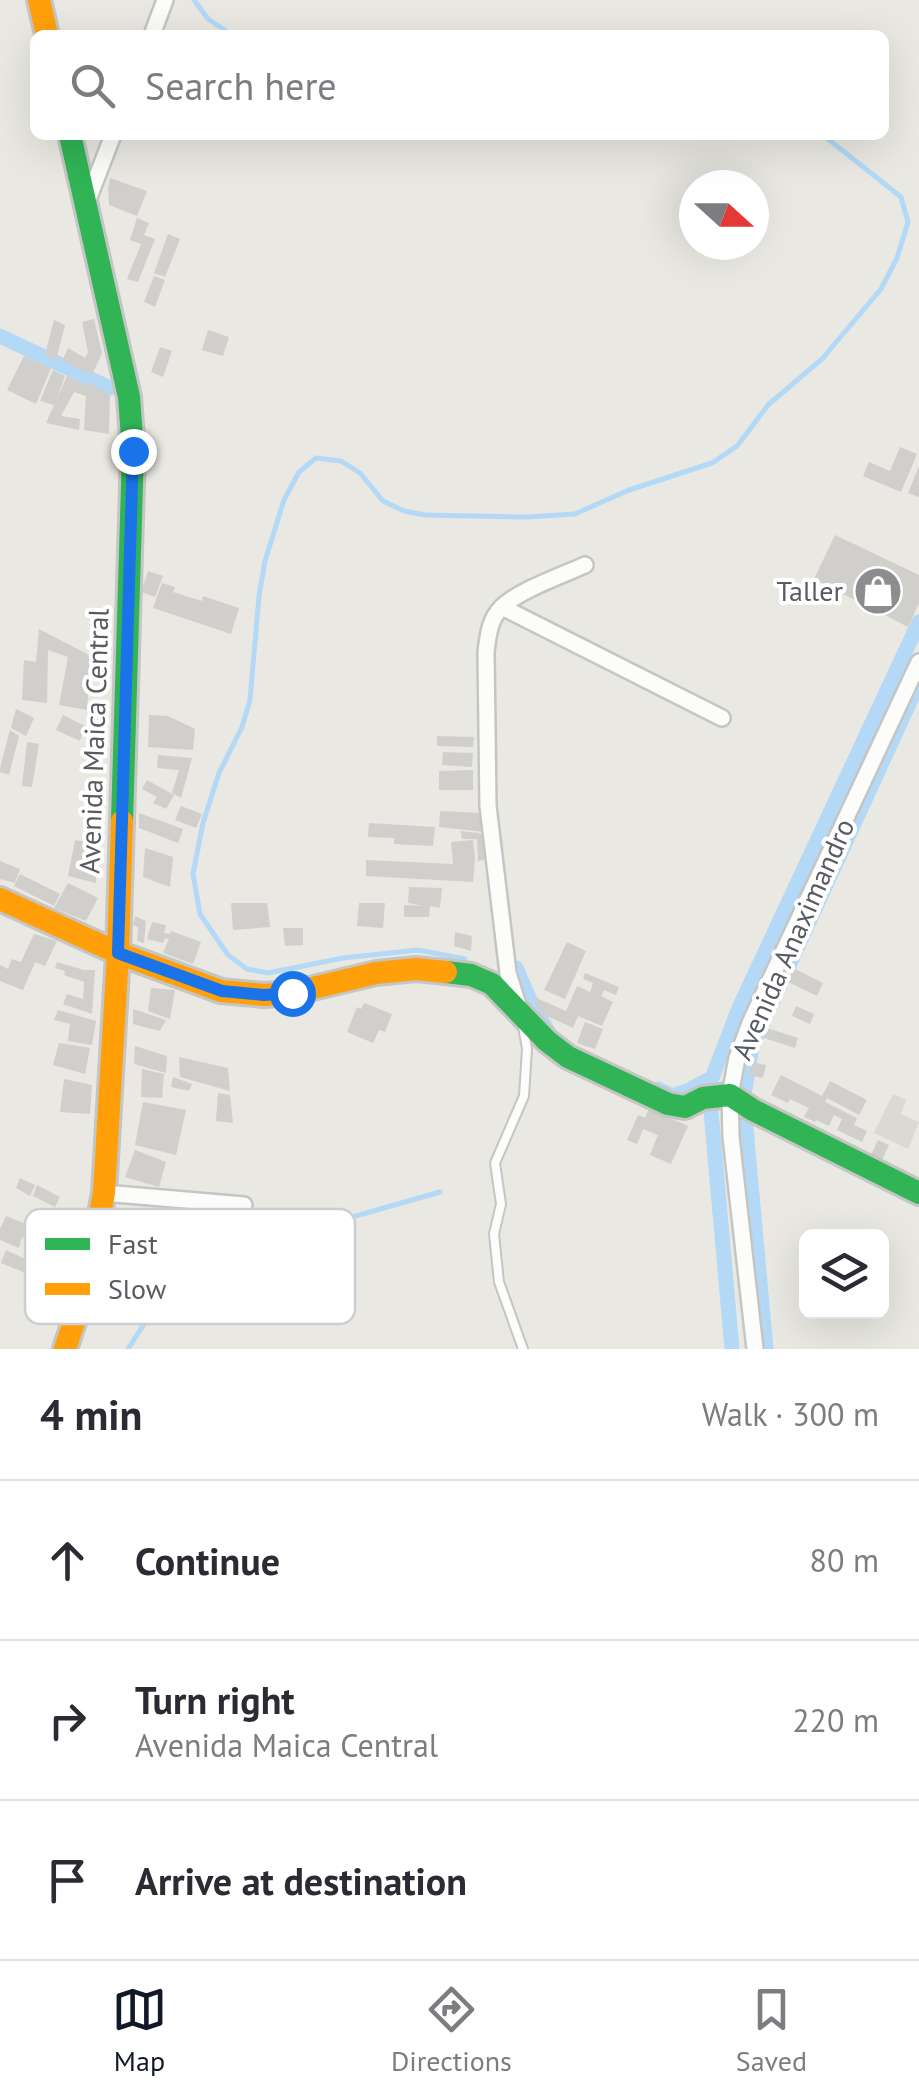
<!DOCTYPE html>
<html lang="en">
<head>
<meta charset="utf-8">
<style>
	body { margin:0; font-family:"PT Sans",sans-serif; background:#f2f2f3; color:#2b2b33 }
	.controls { position:absolute; right:30px; bottom:30px; display:grid; overflow:hidden; border-radius:15px; box-shadow:0 10px 40px #0002 }
	.controls button { width:90px; height:90px; display:grid; place-items:center; padding:0; border:0; border-bottom:2px solid #e1e1e2; background:#fff; color:#2b2b33; font:50px sans-serif }
	.compass { position:absolute; left:679px; top:170px; width:90px; height:90px; border-radius:50%; background:#fff; box-shadow:0 10px 40px #0002; rotate:111deg }
	.stop { position:absolute; width:30px; height:30px; margin:-22px; border:8px solid #1a73e8; border-radius:50%; background:#fff }
	.stop.end { background:#1a73e8; border-color:#fff; box-shadow:0 2px 10px #0008 }
	.list { margin:0; padding:0; list-style:none }
	h2 { display:flex; justify-content:space-between; align-items:center; height:130px; margin:0; padding:0 40px; font-size:42px }
	h2 small { font-size:32px; font-weight:400; color:#7c7c81 }
	.list li { display:grid; grid-template-columns:65px 1fr auto; gap:30px; align-items:center; box-sizing:border-box; height:160px; padding:0 40px; border-top:2px solid #e1e1e2 }
	.list b { display:block; font-size:38px; white-space:nowrap }
	.list p { margin:0; font-size:32px; white-space:nowrap; color:#7c7c81 }
	.list em { font-size:32px; font-style:normal; color:#7c7c81 }
	.icon { flex:none; width:55px; height:55px; fill:none; stroke:currentColor; stroke-width:2; stroke-linecap:round; stroke-linejoin:round }
	.map { position:relative; flex:none; width:919px; height:1349px; overflow:hidden }
	.search { position:absolute; background:#fff; box-shadow:0 10px 40px #0002; left:30px; right:30px; top:30px; height:110px; display:flex; align-items:center; gap:25px; box-sizing:border-box; padding:0 35px; border-radius:15px; color:#7c7c81; font-size:38px }
	.sheet { height:610px; background:#fff }
	nav { display:flex; justify-content:space-around; align-items:center; box-sizing:border-box; height:140px; border-top:2px solid #e1e1e2; background:#fff; font-size:28px; color:#7c7c81 }
	nav a { display:grid; justify-items:center; gap:5px }
	nav .on { color:#111827 }
	.map>svg:first-child { display:block }
	.industrial { fill:#dad9d3 }
	.lines { fill:none; stroke-linecap:round; stroke-linejoin:round }
	.stream { stroke:#b3d9f6; stroke-width:5 }
	.canal { stroke:#b3d9f6; stroke-width:15 }
	.building { fill:#d0cfcb }
	.lane-casing { stroke:#c5c5c3; stroke-width:12 }
	.street-casing { stroke:#c5c5c3; stroke-width:20 }
	.fast-casing { stroke:#c5c6c4; stroke-width:28 }
	.slow-casing { stroke:#c5c6c4; stroke-width:28 }
	.lane { stroke:#fcfcfb; stroke-width:8 }
	.street { stroke:#fcfcfb; stroke-width:15 }
	.fast { stroke:#30b455; stroke-width:22 }
	.slow { stroke:#ff9f0a; stroke-width:22 }
	.route { stroke:#1a73e8; stroke-width:12 }
	.labels { text-anchor:middle; stroke-width:8; stroke-linejoin:round; paint-order:stroke }
	.poi-label { font-size:28px; fill:#585c61; stroke:#fff; text-anchor:end }
	.street-label { font-size:28px; fill:#585c61; stroke:#fff }
	.key { fill:#fff; stroke:#cdced0; stroke-width:2.5 }
	.key-label { font-size:28px; fill:#585c61 }
</style>
</head>
<body>
<div class="map">
<svg width="919" height="1349" viewBox="0 0 919 1349">
	<rect width="100%" height="100%" fill="#e9e8e2"/>
	<polygon class="industrial" points="893,1094 906,1100 901,1114 919,1122 908,1149 874,1133"/>
	<g class="lines">
		<g class="stream">
			<polyline points="194,0 208,19 232,35"/>
			<polyline points="465,959 418,950 343,958 268,973 247,969 228,955 200,914 193,874 203,823 219,773 242,727 250,700 259,596 265,561 284,500 299,472 316,458 341,461 360,473 383,501 404,511 425,515 527,517 575,514 629,490 712,463 737,446 769,404 822,359 881,289 897,258 908,222 901,197 823,135"/>
			<polyline points="128,1349 159,1301 201,1260 440,1192"/>
		</g>
		<g class="canal">
			<polyline points="0,336 110,388"/>
			<polyline points="516,968 530,1000 549,1033"/>
			<polyline points="658,1089 672,1096 689,1090 712,1078 739,1008 919,622"/>
			<polyline points="744,1095 752,1046 919,682"/>
			<polyline points="711,1111 732,1349"/>
			<polyline points="745,1118 766,1349"/>
		</g>
	</g>
	<g class="building">
		<polygon points="110,178 147,191 137,216 109,205 108,188"/>
		<polygon points="137,218 149,223 144,235 155,239 138,282 127,279 141,244 130,240"/>
		<polygon points="168,234 180,239 165,277 154,273"/>
		<polygon points="154,276 165,280 155,307 144,302"/>
		<polygon points="94,319 102,353 92,375 62,361 68,348 85,358 88,352 82,322"/>
		<polygon points="54,320 65,325 56,360 45,355"/>
		<polygon points="208,330 229,337 223,356 202,350"/>
		<polygon points="160,347 172,351 163,377 151,372"/>
		<polygon points="24,356 51,368 36,404 7,390"/>
		<polygon points="53,370 65,376 56,401 67,376 86,385 87,382 110,394 109,434 84,430 86,396 74,392 61,416 80,419 79,430 46,423 54,405 40,401"/>
		<polygon points="900,447 917,454 901,492 863,476 869,462 890,471"/>
		<polygon points="919,466 919,497 908,493"/>
		<polygon points="835,535 919,575 919,603 908,627 814,579"/>
		<polygon points="148,571 163,576 155,597 141,592"/>
		<polygon points="162,583 175,587 173,592 202,601 203,596 239,608 231,634 153,608"/>
		<polygon points="39,629 91,656 87,710 59,705 68,657 48,650 47,703 22,700 24,660 36,662"/>
		<polygon points="16,709 34,718 26,736 11,728"/>
		<polygon points="63,715 85,726 80,741 56,730"/>
		<polygon points="149,715 168,716 195,729 193,750 148,747"/>
		<polygon points="10,730 19,736 9,775 0,772 0,768"/>
		<polygon points="437,736 474,737 473,747 437,746"/>
		<polygon points="27,742 39,744 32,787 22,786"/>
		<polygon points="443,752 473,753 472,767 442,765"/>
		<polygon points="158,755 192,758 181,798 172,793 179,770 157,768"/>
		<polygon points="473,770 473,790 439,790 439,771"/>
		<polygon points="147,780 174,795 166,809 153,803 157,797 142,789"/>
		<polygon points="181,806 202,814 196,828 175,820"/>
		<polygon points="440,811 481,813 485,832 439,827"/>
		<polygon points="139,813 183,829 178,843 139,828"/>
		<polygon points="369,823 435,827 433,846 394,844 394,838 368,837"/>
		<polygon points="461,831 485,834 488,859 478,861 477,839 462,839"/>
		<polygon points="75,840 97,844 96,883 68,876"/>
		<polygon points="473,840 475,858 473,882 366,876 366,860 453,864 451,842"/>
		<polygon points="145,848 173,857 170,887 143,877"/>
		<polygon points="0,861 20,869 15,883 0,879"/>
		<polygon points="20,874 60,894 54,906 14,886"/>
		<polygon points="68,883 98,898 86,921 54,908"/>
		<polygon points="409,887 442,888 440,908 430,906 429,917 404,917 404,905 423,906 408,903"/>
		<polygon points="231,903 267,903 270,927 233,930"/>
		<polygon points="359,903 385,903 383,928 357,926"/>
		<polygon points="135,916 146,921 144,943 137,941 138,927 133,925"/>
		<polygon points="152,922 166,925 164,933 170,934 171,931 201,942 193,964 163,953 169,939 165,938 163,943 147,939"/>
		<polygon points="283,928 303,928 303,945 285,946"/>
		<polygon points="455,932 472,936 471,951 454,946"/>
		<polygon points="34,934 57,941 45,966 35,962 23,990 0,981 0,965 8,969 12,959 21,962"/>
		<polygon points="567,942 586,951 565,999 544,990"/>
		<polygon points="57,962 84,970 95,970 92,1014 63,1004 67,994 83,999 84,982 64,975 65,971 55,968"/>
		<polygon points="789,966 823,983 817,996 782,979"/>
		<polygon points="585,973 619,987 616,995 604,990 601,996 613,1002 602,1026 578,1016 573,1028 541,1013 532,996 566,1011 577,986 590,992 593,983 583,979"/>
		<polygon points="151,988 175,990 170,1019 148,1011"/>
		<polygon points="364,1003 392,1014 385,1032 379,1030 373,1043 347,1032 357,1007 361,1009"/>
		<polygon points="796,1006 814,1014 810,1024 792,1016"/>
		<polygon points="133,1009 166,1020 160,1031 133,1024"/>
		<polygon points="58,1010 96,1021 92,1045 68,1041 70,1024 54,1020"/>
		<polygon points="585,1022 603,1029 595,1049 577,1043"/>
		<polygon points="767,1028 798,1038 795,1048 764,1038"/>
		<polygon points="59,1043 90,1048 85,1074 53,1065"/>
		<polygon points="135,1046 167,1056 166,1073 134,1064"/>
		<polygon points="179,1057 228,1068 230,1091 180,1077"/>
		<polygon points="752,1062 766,1065 763,1078 749,1075"/>
		<polygon points="142,1069 164,1074 162,1098 141,1097"/>
		<polygon points="781,1075 822,1096 830,1081 867,1100 859,1115 827,1098 825,1102 857,1118 854,1125 867,1131 862,1142 837,1130 842,1119 834,1115 829,1126 816,1120 815,1122 804,1117 809,1108 790,1099 788,1103 771,1095"/>
		<polygon points="173,1077 192,1084 189,1091 171,1087"/>
		<polygon points="64,1079 92,1085 90,1114 60,1112"/>
		<polygon points="218,1093 230,1095 233,1123 216,1121"/>
		<polygon points="143,1102 186,1110 176,1155 135,1145"/>
		<polygon points="649,1109 688,1126 671,1164 650,1155 658,1135 643,1129 637,1144 627,1140 638,1115 645,1118"/>
		<polygon points="878,1140 889,1145 881,1162 870,1157"/>
		<polygon points="135,1150 166,1162 159,1187 125,1177"/>
		<polygon points="20,1178 35,1185 30,1196 16,1188"/>
		<polygon points="37,1185 60,1197 55,1207 33,1196"/>
		<polygon points="6,1216 81,1246 75,1263 32,1243 33,1241 22,1237 19,1248 0,1240 0,1229"/>
		<polygon points="6,1250 38,1265 33,1276 1,1263"/>
		<polygon points="53,1303 65,1306 60,1326 48,1322"/>
	</g>
	<g class="lines">
		<g class="lane-casing">
			<polyline id="lane" points="523,1026 527,1049 524,1096 495,1163 501,1204 494,1234 499,1282 523,1349"/>
		</g>
		<g class="street-casing">
			<g id="street">
				<polyline points="152,35 165,0"/>
				<polyline points="86,205 113,135"/>
				<polyline points="502,607 722,718"/>
				<path d="M519,1008L508,973L488,806L486,652C488,637 489,620 501,608C517,591 563,575 585,565"/>
				<polyline points="104,1193 244,1205"/>
				<polyline points="755,1349 731,1137 730,1095 737,1058 750,1023 919,662"/>
			</g>
		</g>
		<g class="fast-casing">
			<g id="fast">
				<polyline points="70,135 129,397 133,451 122,821"/>
				<polyline points="446,972 471,975 492,984 547,1041 568,1057 668,1104 685,1107 703,1098 730,1095 753,1110 919,1193"/>
			</g>
		</g>
		<g class="slow-casing">
			<g id="slow">
				<polyline points="39,0 47,35"/>
				<polyline points="0,899 118,953 221,991 264,995 292,993 376,973 416,969 446,972"/>
				<polyline points="65,1349 86,1286 104,1193 118,953 122,821"/>
			</g>
		</g>
		<use href="#lane" class="lane"/>
		<use href="#street" class="street"/>
		<use href="#fast" class="fast"/>
		<use href="#slow" class="slow"/>
	</g>
	<g class="lines">
		<polyline class="route" points="133,451 118,953 222,991 264,995 292,993"/>
	</g>
	<defs>
		<g id="shop-disc" transform="scale(2.5)"><circle r="9.5" fill="#8b8d8e" stroke="#fff"/><path d="M-5-2.5h2.3a2.7 3.5 0 0 1 5.4 0H5L5.5 6h-11ZM-1.5-2.5h3a1.5 2.3 0 0 0-3 0Z" fill="#fff"/></g>
	</defs>
	<g fill-rule="evenodd">
		<use href="#shop-disc" x="878" y="591"/>
	</g>
	<g class="labels">
		<g class="poi-label">
			<text x="843" y="601">Taller</text>
		</g>
		<g class="street-label">
			<text transform="translate(94 741) rotate(-88)" y="10">Avenida Maica Central</text>
			<text transform="translate(793 939) rotate(-66)" y="10">Avenida Anaximandro</text>
		</g>
	</g>
	<rect x="25" y="1209" width="330" height="115" rx="15" class="key"/>
	<rect x="45" y="1238" width="45" height="12" fill="#30b455"/>
	<rect x="45" y="1283" width="45" height="12" fill="#ff9f0a"/>
	<g class="key-label">
		<text x="108" y="1254">Fast</text>
		<text x="108" y="1299">Slow</text>
	</g>
</svg>
<div class="controls">
<button><svg class="icon" aria-label="layers" viewBox="0 0 24 24"><path d="M12 4l9 5-9 5-9-5zM3 14l9 5 9-5"/></svg></button>
</div>
<svg class="compass" viewBox="-18 -18 36 36"><path d="M0-13l5 13h-10z" fill="#e53935"/><path d="M0 13l5-13h-10z" fill="#7c7c81"/></svg>
<div class="stop" style="left:292px;top:993px"></div>
<div class="stop end" style="left:133px;top:451px"></div>
<div class="search"><svg class="icon" aria-label="search" viewBox="0 0 24 24"><circle cx="10" cy="10" r="6"/><path d="M15 15l6 6"/></svg>Search here</div>
</div>
<section class="sheet">
<h2>4 min<small>Walk · 300 m</small></h2>
<ul class="list">
<li><svg class="icon" aria-label="ahead" viewBox="0 0 24 24"><path d="M12 20V5M6 11l6-6 6 6"/></svg><div><b>Continue</b></div><em>80 m</em></li>
<li><svg class="icon" aria-label="right" viewBox="0 0 24 24"><path d="M7 20v-9h11M14 6l5 5-5 5"/></svg><div><b>Turn right</b><p>Avenida Maica Central</p></div><em>220 m</em></li>
<li><svg class="icon" aria-label="arrive" viewBox="0 0 24 24"><path d="M6 21V4h12l-3 4 3 4H6"/></svg><div><b>Arrive at destination</b></div></li>
</ul>
</section>
<nav>
<a class="on"><svg class="icon" aria-label="map" viewBox="0 0 24 24"><path d="M3 6l6-2 6 2 6-2v14l-6 2-6-2-6 2zM9 4v14M15 6v14"/></svg>Map</a>
<a><svg class="icon" aria-label="directions" viewBox="0 0 24 24"><path d="M12 3l9 9-9 9-9-9zM9 14v-3h6M13 9l2 2-2 2"/></svg>Directions</a>
<a><svg class="icon" aria-label="saved" viewBox="0 0 24 24"><path d="M7 4h10v16l-5-4-5 4z"/></svg>Saved</a>
</nav>
</body>
</html>
